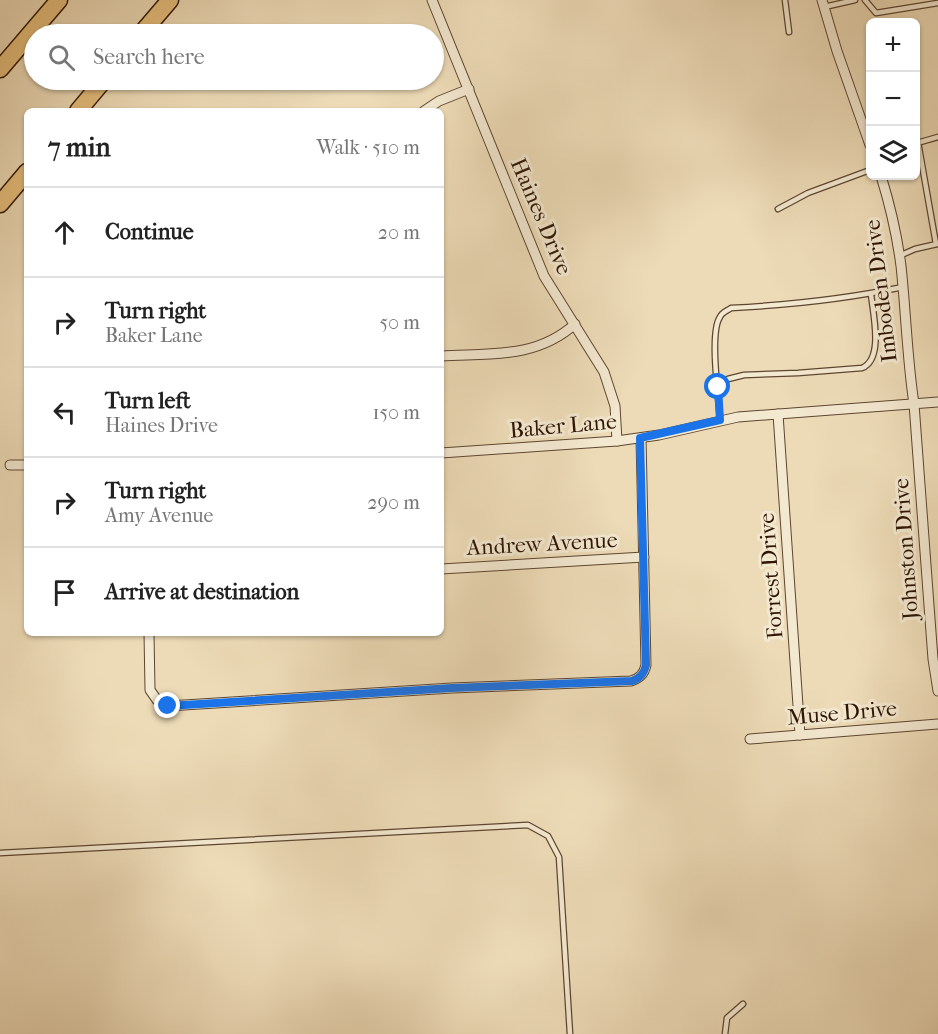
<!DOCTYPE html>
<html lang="en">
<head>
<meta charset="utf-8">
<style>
	body { margin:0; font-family:"IM FELL French Canon",serif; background:#f6f6f6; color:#222 }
	.controls { position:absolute; right:18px; top:18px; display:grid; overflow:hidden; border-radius:9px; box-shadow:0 2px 4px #0004 }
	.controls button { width:54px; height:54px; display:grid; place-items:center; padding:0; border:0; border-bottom:2px solid #e0e0e0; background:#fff; color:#222; font:30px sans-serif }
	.stop { position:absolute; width:18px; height:18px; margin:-14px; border:4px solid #1a73e8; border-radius:50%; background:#fff }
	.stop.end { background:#1a73e8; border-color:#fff; box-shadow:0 2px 6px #0008 }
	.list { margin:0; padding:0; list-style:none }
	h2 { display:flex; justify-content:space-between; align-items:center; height:78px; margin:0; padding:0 24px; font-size:26px }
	h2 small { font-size:20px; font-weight:400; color:#767676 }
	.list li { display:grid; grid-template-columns:39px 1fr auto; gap:18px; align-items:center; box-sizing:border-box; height:90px; padding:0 24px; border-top:2px solid #e0e0e0 }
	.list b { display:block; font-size:22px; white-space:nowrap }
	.list p { margin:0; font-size:20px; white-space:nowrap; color:#767676 }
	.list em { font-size:20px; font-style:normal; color:#767676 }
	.icon { flex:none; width:33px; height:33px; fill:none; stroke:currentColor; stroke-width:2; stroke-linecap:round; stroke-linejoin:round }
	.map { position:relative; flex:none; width:938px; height:1034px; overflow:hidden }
	.search { position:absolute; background:#fff; box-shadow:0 2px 4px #0004; left:24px; top:24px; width:420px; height:66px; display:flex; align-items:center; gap:15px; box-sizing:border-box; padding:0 21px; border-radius:33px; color:#767676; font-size:22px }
	.panel { position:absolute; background:#fff; box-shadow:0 2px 4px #0004; left:24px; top:108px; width:420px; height:528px; border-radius:9px }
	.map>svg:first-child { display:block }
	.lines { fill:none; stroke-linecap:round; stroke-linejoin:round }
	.service-casing { stroke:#5e4631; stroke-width:7 }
	.minor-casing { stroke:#5e4631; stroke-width:11 }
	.motorway-casing { stroke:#2e1504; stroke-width:19 }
	.service { stroke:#f3e8d0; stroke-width:4.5 }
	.minor { stroke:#f3e8d0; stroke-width:9 }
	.motorway { stroke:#e6be7c; stroke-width:16 }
	.route { stroke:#1a73e8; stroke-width:8 }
	.labels { text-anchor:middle; stroke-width:6; stroke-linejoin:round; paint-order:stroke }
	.street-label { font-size:22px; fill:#2e1504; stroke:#f3e8d0 }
</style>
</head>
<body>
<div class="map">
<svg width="938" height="1034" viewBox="0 0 938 1034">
	<rect width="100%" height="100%" fill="#eddbb7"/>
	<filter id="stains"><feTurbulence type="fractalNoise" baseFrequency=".00333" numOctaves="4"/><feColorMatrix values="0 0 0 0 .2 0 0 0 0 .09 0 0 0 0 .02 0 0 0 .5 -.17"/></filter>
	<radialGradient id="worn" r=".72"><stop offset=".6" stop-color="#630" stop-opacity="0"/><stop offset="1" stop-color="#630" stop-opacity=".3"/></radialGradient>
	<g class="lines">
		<g class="service-casing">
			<g id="service">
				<polyline points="785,0 789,32"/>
				<polyline points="865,0 876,13 938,3"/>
				<polyline points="824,7 855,0"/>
				<polyline points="918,142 936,244"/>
				<polyline points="917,143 938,137"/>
				<polyline points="778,209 808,193 870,170"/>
				<polyline points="899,256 915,249 937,244"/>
				<path d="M718,387L728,379L744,375L798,373L862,368C884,359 873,314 871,294"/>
				<path d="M720,420C719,399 709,333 720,317C722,312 727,311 731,308C789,305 846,299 903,287"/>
				<polyline points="0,853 528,825 548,836 559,857 570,1034"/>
				<polyline points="725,1034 727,1018 743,1004"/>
			</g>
		</g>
		<g class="minor-casing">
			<g id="minor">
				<polyline points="432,0 544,276 604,372 615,406 617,441"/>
				<polyline points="822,0 837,51 870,145"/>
				<polyline points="424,111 439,101 469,89"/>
				<path d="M881,176C890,205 897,235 901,266C906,312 907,358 914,404L933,659L938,691"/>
				<path d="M441,356C490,353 536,359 575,324"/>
				<polyline points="778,414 800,735"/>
				<polyline points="441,453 617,441 659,435 738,417 938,402"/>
				<polyline points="10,465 27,465"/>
				<polyline points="441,569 644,557"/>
				<path d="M149,633L150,690L157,700L168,706L452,688L631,681C640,678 644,674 646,665L641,438"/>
				<polyline points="750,739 938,724"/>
			</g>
		</g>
		<g class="motorway-casing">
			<g id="motorway">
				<polyline points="141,34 170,0"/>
				<polyline points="0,69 59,0"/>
				<polyline points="78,111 104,80"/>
				<polyline points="0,204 27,172"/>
			</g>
		</g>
		<use href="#service" class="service"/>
		<use href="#minor" class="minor"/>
		<use href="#motorway" class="motorway"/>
	</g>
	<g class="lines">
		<path class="route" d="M168,706L452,688L632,681C640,678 644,674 646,665L640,438L720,420L718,387"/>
	</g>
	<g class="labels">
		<g class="street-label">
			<text transform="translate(542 216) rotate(67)" y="8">Haines Drive</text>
			<text transform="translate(880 291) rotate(-97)" y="8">Imboden Drive</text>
			<text transform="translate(563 425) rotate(-5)" y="8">Baker Lane</text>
			<text transform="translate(542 543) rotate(-3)" y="8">Andrew Avenue</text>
			<text transform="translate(905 549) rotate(-94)" y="8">Johnston Drive</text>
			<text transform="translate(770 576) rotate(-94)" y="8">Forrest Drive</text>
			<text transform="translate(842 712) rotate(-5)" y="8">Muse Drive</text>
		</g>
	</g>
	<rect width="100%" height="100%" filter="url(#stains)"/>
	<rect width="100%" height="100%" fill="url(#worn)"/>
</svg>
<div class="controls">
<button>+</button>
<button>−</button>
<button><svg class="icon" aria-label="layers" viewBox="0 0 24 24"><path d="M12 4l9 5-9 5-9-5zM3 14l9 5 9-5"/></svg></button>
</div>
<div class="stop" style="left:718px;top:387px"></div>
<div class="stop end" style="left:168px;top:706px"></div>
<div class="search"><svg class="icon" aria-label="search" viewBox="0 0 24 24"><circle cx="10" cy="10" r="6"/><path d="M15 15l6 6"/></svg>Search here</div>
<section class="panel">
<h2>7 min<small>Walk · 510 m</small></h2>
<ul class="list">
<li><svg class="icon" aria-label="ahead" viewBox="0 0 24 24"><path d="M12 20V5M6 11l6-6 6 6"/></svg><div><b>Continue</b></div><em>20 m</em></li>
<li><svg class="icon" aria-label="right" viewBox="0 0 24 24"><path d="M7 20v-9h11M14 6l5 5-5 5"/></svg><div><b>Turn right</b><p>Baker Lane</p></div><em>50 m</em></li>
<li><svg class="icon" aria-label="left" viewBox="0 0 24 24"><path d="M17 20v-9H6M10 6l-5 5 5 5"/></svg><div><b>Turn left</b><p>Haines Drive</p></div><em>150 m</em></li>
<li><svg class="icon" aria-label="right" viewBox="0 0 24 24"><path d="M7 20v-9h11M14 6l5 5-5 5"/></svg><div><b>Turn right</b><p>Amy Avenue</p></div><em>290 m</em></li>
<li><svg class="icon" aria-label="arrive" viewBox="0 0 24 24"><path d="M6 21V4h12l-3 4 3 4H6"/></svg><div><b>Arrive at destination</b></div></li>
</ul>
</section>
</div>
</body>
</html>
